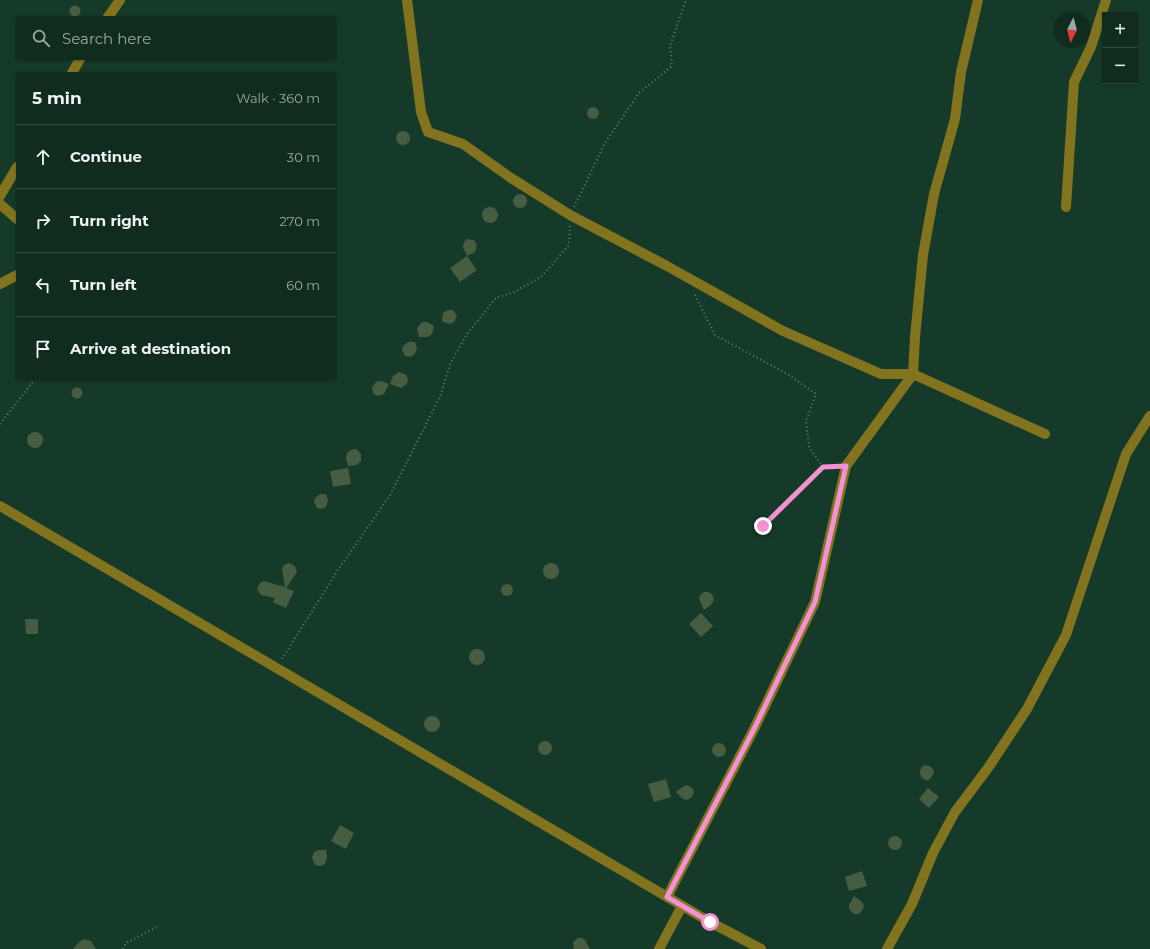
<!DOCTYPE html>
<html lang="en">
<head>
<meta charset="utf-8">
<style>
	body { margin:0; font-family:Montserrat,sans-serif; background:#193428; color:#f1f3f6 }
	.controls { position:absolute; right:12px; top:12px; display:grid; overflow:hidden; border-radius:0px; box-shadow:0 1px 3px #0004 }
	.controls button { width:36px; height:36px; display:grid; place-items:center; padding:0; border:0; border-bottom:1px solid #30483d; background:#102c1f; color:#f1f3f6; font:20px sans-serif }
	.compass { position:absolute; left:1054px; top:12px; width:36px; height:36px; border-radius:50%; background:#102c1f; box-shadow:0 1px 3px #0004; rotate:187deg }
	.stop { position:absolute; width:12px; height:12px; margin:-9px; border:3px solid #f491d4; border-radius:50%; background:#fff }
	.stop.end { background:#f491d4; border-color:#fff; box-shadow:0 1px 4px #0008 }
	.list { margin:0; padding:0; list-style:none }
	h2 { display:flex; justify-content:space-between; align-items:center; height:52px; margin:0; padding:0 16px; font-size:17px }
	h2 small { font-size:13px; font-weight:400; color:#9ca7a4 }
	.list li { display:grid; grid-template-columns:26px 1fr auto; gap:12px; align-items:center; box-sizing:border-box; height:64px; padding:0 16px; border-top:1px solid #30483d }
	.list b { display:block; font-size:15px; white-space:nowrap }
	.list em { font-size:13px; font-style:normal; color:#9ca7a4 }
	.icon { flex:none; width:22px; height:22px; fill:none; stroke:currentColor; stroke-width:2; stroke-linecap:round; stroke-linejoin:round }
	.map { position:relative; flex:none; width:1150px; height:949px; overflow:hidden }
	.search { position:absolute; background:#102c1f; box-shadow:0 1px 3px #0004; left:16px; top:16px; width:320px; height:44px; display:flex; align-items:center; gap:10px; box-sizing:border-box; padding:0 14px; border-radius:0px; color:#9ca7a4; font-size:15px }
	.panel { position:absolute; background:#102c1f; box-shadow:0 1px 3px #0004; left:16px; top:72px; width:320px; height:308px; border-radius:0px }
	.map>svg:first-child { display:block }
	.building { fill:#475d42 }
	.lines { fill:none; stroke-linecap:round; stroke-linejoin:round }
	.path { stroke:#628071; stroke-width:2; stroke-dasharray:1 3; stroke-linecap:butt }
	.minor { stroke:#82741f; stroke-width:10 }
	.route { stroke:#f491d4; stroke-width:5 }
</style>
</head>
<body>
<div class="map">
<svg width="1150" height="949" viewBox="0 0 1150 949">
	<rect width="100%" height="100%" fill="#163a29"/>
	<g class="building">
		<circle cx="75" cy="11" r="5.5"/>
		<circle cx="593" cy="113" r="6"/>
		<circle cx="403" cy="138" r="7"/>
		<circle cx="520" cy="201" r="7"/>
		<circle cx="490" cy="215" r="8"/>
		<polygon points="467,239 474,240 477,245 475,252 467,256 463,247 464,242"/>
		<polygon points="467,256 477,270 460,282 450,268"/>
		<polygon points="448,310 453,310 457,316 454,322 449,324 442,321 443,313"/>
		<polygon points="422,322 427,322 434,326 432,334 428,337 419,337 417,328"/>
		<polygon points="408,342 415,342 417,349 414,355 410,357 405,356 402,350 403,346"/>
		<polygon points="399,372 406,375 408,379 407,384 401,388 390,384 393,376"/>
		<polygon points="381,381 389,384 384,394 377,396 373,393 372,387 376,382"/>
		<circle cx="77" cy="393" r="5.5"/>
		<circle cx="35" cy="440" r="8"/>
		<polygon points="356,449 361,454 361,461 357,465 348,466 346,458 347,453 351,450"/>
		<polygon points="348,468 351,484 333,487 330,471"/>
		<polygon points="320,494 326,494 328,501 326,507 321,509 317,508 314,502 315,498"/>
		<polygon points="289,563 295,566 297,572 286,588 294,591 286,608 273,602 275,598 261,595 257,589 260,583 264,581 285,587 282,569 284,565"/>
		<circle cx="551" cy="571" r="8"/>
		<circle cx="507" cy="590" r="6"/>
		<polygon points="704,592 708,592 712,594 714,600 711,605 704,610 699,599 700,595"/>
		<polygon points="701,613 713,626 701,637 689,624"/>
		<polygon points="25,619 38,619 38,634 26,634"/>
		<circle cx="477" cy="657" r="8"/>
		<circle cx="432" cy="724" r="8"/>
		<circle cx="545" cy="748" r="7"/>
		<circle cx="719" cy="750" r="7"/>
		<polygon points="924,765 930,766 934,771 933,775 928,781 922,778 920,774 920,770"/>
		<polygon points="666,779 671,797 654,802 648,784"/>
		<polygon points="688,785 693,789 694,793 691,798 686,800 682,798 676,792 684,786"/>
		<polygon points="928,788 939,797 929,808 919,799"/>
		<polygon points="340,825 354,833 346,849 331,841"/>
		<circle cx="895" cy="843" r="7"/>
		<polygon points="319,850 326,850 327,857 325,864 320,866 315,865 312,858 314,852"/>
		<polygon points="862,871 867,886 849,891 845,877"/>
		<polygon points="854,896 862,902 864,906 862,911 858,914 854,914 849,909 849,905"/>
		<polygon points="578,938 582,938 585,940 590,949 574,949 573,942"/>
		<polygon points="84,939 91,941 96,949 73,949 80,941"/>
	</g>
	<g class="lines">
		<g class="path">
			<polyline points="574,207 605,143 639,93 672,66 670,46 686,0"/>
			<polyline points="695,295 715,335 789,375 816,394 806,421 809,447 823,467 835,467"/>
			<polyline points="0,424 35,379"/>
			<polyline points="763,526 823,467"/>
			<polyline points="282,659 338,570 390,495 440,397 450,364 467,334 496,298 514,292 541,277 569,245 570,226"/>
			<polyline points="123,949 126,943 157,927"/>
		</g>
		<g class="minor">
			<polyline points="407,0 421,112 428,132 463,144 511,178 570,215 667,266 783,331 881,374 913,374 1045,434"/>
			<polyline points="108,17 120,0"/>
			<polyline points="72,73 80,59"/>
			<polyline points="0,196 17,167"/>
			<polyline points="0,204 17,219"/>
			<polyline points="1066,207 1074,82 1091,47 1106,0"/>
			<polyline points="0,284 17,275"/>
			<polyline points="0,506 710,922 761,949"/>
			<polyline points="667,897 754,729 815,602 846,466 913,374 915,337 923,255 934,194 955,119 961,72 978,0"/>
			<polyline points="659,949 682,906"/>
			<polyline points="887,949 912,904 933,853 955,812 988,768 1027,709 1066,635 1126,454 1150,416"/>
		</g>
	</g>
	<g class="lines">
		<polyline class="route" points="710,922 667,897 754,729 815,602 846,466 823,467 763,526"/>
	</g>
</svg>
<div class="controls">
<button>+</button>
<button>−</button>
</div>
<svg class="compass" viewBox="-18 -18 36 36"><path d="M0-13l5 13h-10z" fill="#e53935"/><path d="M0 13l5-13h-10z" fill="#9ca7a4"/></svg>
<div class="stop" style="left:710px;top:922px"></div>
<div class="stop end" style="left:763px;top:526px"></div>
<div class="search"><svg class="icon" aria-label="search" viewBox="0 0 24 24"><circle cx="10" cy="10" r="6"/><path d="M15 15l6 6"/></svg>Search here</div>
<section class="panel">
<h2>5 min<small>Walk · 360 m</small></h2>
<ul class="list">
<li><svg class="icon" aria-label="ahead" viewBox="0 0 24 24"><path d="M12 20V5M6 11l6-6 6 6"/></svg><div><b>Continue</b></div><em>30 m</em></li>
<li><svg class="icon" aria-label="right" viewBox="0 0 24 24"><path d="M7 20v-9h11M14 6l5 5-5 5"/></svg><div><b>Turn right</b></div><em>270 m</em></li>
<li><svg class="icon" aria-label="left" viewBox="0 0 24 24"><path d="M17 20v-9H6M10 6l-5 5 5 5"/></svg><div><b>Turn left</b></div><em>60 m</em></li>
<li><svg class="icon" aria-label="arrive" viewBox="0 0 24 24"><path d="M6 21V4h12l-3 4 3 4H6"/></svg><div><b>Arrive at destination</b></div></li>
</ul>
</section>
</div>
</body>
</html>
